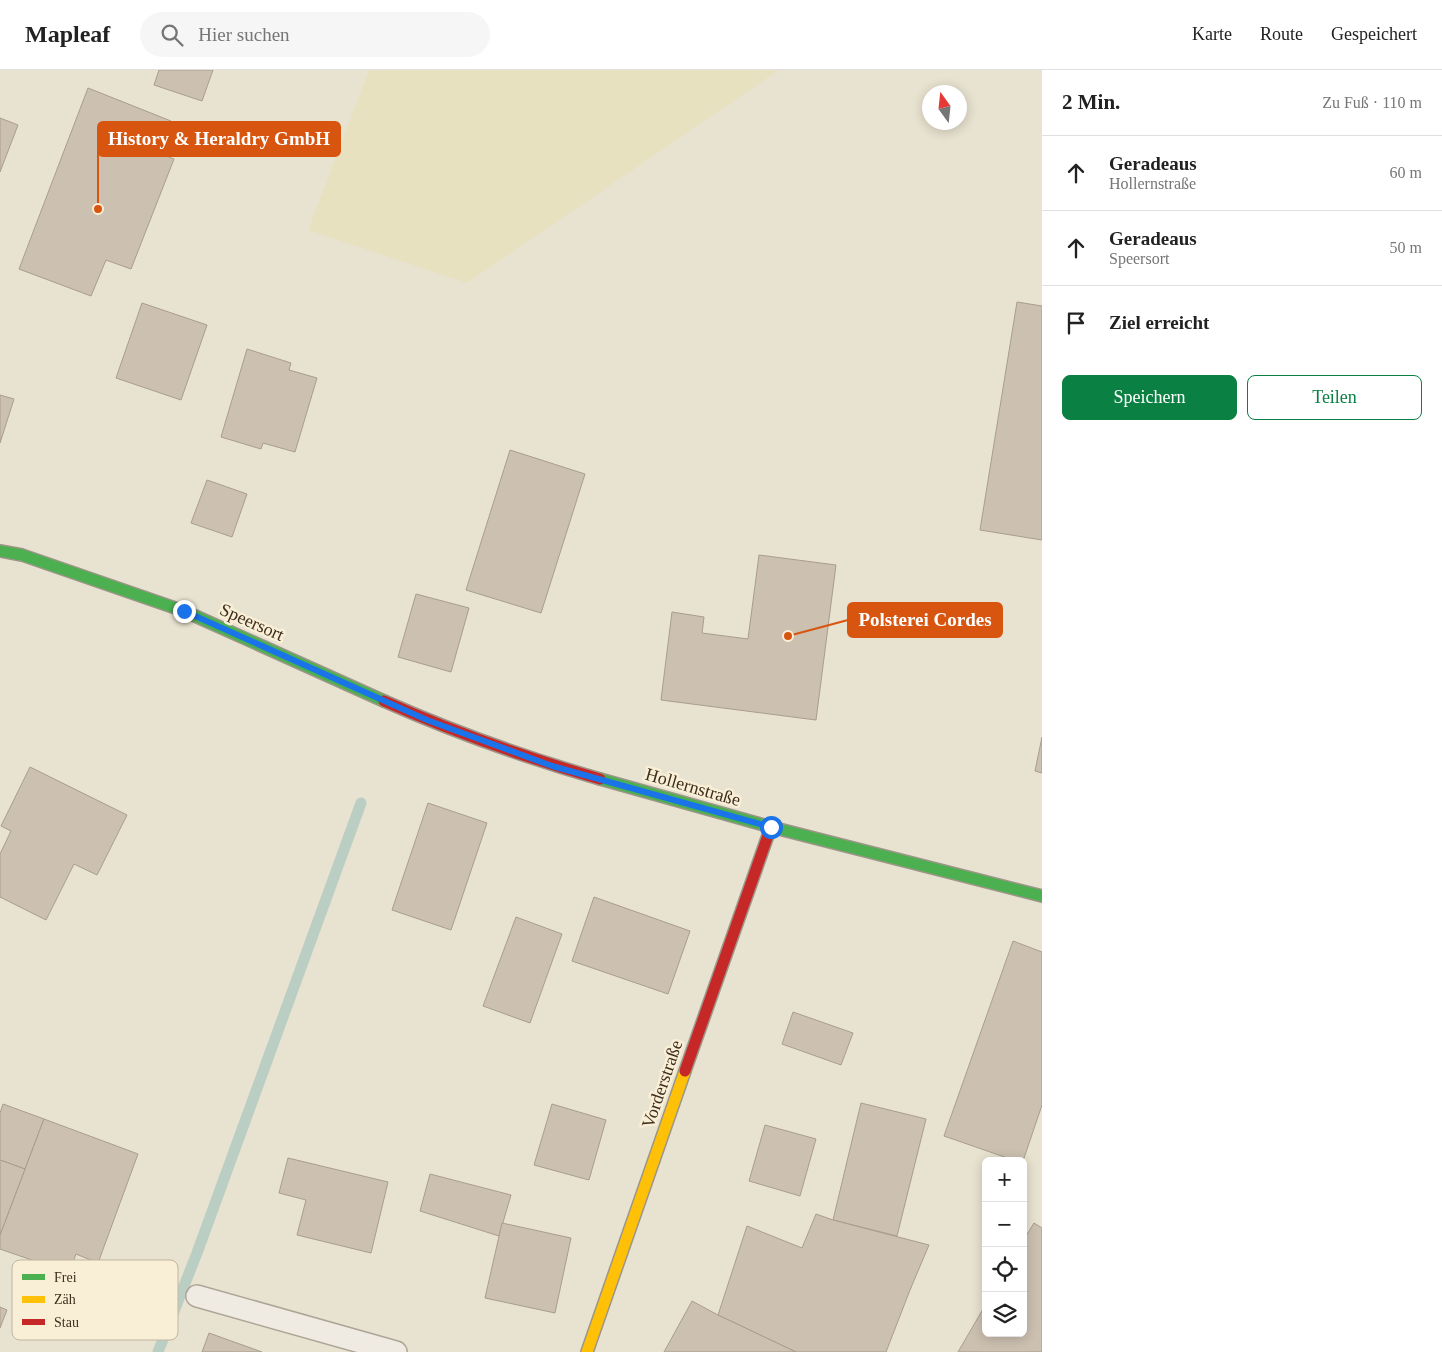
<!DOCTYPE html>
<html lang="de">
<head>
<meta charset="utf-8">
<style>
	body { margin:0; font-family:Georgia,serif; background:#f6f6f6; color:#222 }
	.controls { position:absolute; right:15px; bottom:15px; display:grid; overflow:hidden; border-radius:8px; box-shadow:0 2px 12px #0003 }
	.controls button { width:45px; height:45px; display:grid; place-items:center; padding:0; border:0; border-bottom:1px solid #e0e0e0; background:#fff; color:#222; font:25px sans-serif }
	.compass { position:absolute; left:922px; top:15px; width:45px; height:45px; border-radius:50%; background:#fff; box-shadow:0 2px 12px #0003; rotate:345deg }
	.stop { position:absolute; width:15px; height:15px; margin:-11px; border:4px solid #1a73e8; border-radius:50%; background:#fff }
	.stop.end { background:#1a73e8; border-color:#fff; box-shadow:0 1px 5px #0008 }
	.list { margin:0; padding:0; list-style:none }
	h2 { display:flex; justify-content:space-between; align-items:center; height:65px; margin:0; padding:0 20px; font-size:21px }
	h2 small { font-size:16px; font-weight:400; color:#767676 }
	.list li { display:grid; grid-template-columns:32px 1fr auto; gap:15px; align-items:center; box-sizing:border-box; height:75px; padding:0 20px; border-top:1px solid #e0e0e0 }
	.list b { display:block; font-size:19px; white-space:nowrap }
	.list p { margin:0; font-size:16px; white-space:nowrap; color:#767676 }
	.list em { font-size:16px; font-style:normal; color:#767676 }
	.actions { display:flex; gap:10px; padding:15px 20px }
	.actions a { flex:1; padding:11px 0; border:1px solid #0b8043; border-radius:8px; text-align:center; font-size:18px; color:#0b8043 }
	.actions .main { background:#0b8043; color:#fff }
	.icon { flex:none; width:28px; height:28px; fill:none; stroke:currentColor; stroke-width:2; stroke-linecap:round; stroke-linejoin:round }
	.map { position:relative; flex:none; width:1042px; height:1282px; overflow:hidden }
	header { display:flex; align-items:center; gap:30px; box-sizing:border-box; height:70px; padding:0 25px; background:#fff; border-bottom:1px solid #e0e0e0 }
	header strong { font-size:24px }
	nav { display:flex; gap:28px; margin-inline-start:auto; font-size:18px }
	.search { width:350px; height:45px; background:#f6f6f6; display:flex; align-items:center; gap:12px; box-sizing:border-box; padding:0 18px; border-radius:28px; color:#767676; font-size:19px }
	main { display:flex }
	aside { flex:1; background:#fff }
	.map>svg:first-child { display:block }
	.farmland { fill:#e8e1c0 }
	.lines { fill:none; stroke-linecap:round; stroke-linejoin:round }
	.stream { stroke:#bacec3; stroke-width:11 }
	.building { fill:#ccc0b0; stroke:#a99d8e }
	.lane-casing { stroke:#ada698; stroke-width:24 }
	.fast-casing { stroke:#9d9688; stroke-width:14 }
	.slow-casing { stroke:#9d9688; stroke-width:14 }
	.jam-casing { stroke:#9d9688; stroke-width:14 }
	.lane { stroke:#f0ebe2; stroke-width:21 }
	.fast { stroke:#4caf50; stroke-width:11 }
	.slow { stroke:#ffc107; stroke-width:11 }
	.jam { stroke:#c62828; stroke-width:11 }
	.route { stroke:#1a73e8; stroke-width:6 }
	.labels { text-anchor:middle; stroke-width:5; stroke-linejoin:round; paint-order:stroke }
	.street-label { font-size:18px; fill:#3e2e1e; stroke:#f9efd6 }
	.key { fill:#f9efd6; stroke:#c1b59f; stroke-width:1 }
	.key-label { font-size:14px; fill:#3e2e1e }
	.leader { fill:none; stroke:#d7550e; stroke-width:2 }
	.callout-dot { fill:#d7550e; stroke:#f9efd6; stroke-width:2 }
	.callout { fill:#d7550e; stroke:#d7550e; stroke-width:2 }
	.callout-label { font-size:19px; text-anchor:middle; font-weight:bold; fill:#fff }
</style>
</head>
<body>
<header>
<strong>Mapleaf</strong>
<div class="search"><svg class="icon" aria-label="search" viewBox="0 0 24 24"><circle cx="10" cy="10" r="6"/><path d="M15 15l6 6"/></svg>Hier suchen</div>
<nav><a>Karte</a><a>Route</a><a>Gespeichert</a></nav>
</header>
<main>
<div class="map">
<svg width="1042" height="1282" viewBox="0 0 1042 1282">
	<rect width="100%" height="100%" fill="#e8e2d0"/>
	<polygon class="farmland" points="369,0 779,0 467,213 308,160"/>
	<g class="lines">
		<polyline class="stream" points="158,1282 197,1183 361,733"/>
	</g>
	<g class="building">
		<polygon points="159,0 213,0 202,31 154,15"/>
		<polygon points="88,18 171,51 158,83 174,89 131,199 106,190 91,226 19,199"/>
		<polygon points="0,48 18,55 0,102"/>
		<polygon points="1017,232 1042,236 1042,470 980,460"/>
		<polygon points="142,233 207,255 181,330 116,308"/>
		<polygon points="247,279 291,293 289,300 317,308 295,382 263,373 261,379 221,367"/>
		<polygon points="0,325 14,329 0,373"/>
		<polygon points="510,380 585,404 541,543 466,520"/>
		<polygon points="207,410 247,424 232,467 191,453"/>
		<polygon points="759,485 836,495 816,650 661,630 672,542 704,547 702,563 748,569"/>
		<polygon points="416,524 469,538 451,602 398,587"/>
		<polygon points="1042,667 1042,703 1035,701"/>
		<polygon points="30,697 127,745 97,805 74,794 46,850 0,827 0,784 11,761 1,756"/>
		<polygon points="428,733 487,753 451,860 392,840"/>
		<polygon points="594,827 690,861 668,924 572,891"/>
		<polygon points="516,847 562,864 530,953 483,936"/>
		<polygon points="1013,871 1042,882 1042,1035 1023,1091 1016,1091 944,1066"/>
		<polygon points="793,942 853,963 841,995 782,974"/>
		<polygon points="861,1033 926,1049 897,1166 833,1150"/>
		<polygon points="3,1034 44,1049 25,1099 0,1090 0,1043"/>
		<polygon points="552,1034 606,1050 589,1110 534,1095"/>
		<polygon points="44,1049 138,1084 98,1193 76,1184 69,1203 0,1179 0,1165"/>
		<polygon points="765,1055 816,1069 800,1126 749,1111"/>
		<polygon points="288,1088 388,1112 371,1183 297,1165 306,1130 279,1123"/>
		<polygon points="0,1090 25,1099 0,1165"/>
		<polygon points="430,1104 511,1125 499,1166 420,1141"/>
		<polygon points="816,1144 833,1150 929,1175 910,1220 886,1282 796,1282 718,1245 747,1156 802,1178"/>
		<polygon points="502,1153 571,1168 555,1243 485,1228"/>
		<polygon points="1034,1153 1042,1158 1042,1282 958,1282 986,1234 986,1263 1023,1263 1023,1171"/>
		<polygon points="692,1231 718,1245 796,1282 664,1282"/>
		<polygon points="0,1237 7,1240 0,1258"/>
		<polygon points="209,1263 262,1282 202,1282"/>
	</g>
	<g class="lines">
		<g class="lane-casing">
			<polyline id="lane" points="197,1226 396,1282"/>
		</g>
		<g class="fast-casing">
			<g id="fast">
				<polyline points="0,481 22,485 184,541 384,631"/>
				<polyline points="600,709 771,757 1042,826"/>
			</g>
		</g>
		<g class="slow-casing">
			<polyline id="slow" points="587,1282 685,1001"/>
		</g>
		<g class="jam-casing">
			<g id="jam">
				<path d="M384,631C454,662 527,688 600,709"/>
				<polyline points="685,1001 771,757"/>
			</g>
		</g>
		<use href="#lane" class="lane"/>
		<use href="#fast" class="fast"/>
		<use href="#slow" class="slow"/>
		<use href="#jam" class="jam"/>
	</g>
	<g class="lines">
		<polyline class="route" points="184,541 427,650 552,696 771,757"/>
	</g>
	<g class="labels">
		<g class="street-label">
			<text transform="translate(252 552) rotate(24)" y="6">Speersort</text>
			<text transform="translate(693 717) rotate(16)" y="6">Hollernstraße</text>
			<text transform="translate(662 1014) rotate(-71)" y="6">Vorderstraße</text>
		</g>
	</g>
	<rect x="12" y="1190" width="166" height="80" rx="8" class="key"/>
	<rect x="22" y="1204" width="23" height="6" fill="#4caf50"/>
	<rect x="22" y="1226" width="23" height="7" fill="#ffc107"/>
	<rect x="22" y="1249" width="23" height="6" fill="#c62828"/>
	<g class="key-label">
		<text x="54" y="1212">Frei</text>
		<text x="54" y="1234">Zäh</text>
		<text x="54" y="1257">Stau</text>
	</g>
	<path class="leader" d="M98 139L98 69M788 566L848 550"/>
	<g class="callout-dot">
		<circle cx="98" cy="139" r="5"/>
		<circle cx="788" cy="566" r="5"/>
	</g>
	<g class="callout">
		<rect x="98" y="52" width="242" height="34" rx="5"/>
		<rect x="848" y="533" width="154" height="34" rx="5"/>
	</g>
	<g class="callout-label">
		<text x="219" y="75">History &amp; Heraldry GmbH</text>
		<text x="925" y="556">Polsterei Cordes</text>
	</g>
</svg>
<div class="controls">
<button>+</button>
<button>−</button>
<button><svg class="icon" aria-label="locate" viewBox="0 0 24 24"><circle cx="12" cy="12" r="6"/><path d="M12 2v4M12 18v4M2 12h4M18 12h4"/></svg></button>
<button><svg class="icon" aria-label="layers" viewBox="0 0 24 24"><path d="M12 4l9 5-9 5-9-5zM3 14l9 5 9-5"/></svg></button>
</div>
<svg class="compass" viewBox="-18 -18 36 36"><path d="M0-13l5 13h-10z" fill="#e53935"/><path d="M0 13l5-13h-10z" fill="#767676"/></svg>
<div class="stop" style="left:771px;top:757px"></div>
<div class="stop end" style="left:184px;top:541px"></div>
</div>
<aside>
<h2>2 Min.<small>Zu Fuß · 110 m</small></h2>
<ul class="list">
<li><svg class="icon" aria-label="ahead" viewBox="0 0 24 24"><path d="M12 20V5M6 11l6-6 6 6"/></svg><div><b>Geradeaus</b><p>Hollernstraße</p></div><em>60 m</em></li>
<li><svg class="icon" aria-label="ahead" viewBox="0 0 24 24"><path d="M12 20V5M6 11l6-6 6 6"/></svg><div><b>Geradeaus</b><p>Speersort</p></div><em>50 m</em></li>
<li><svg class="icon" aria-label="arrive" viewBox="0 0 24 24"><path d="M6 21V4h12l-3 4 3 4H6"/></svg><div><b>Ziel erreicht</b></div></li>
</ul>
<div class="actions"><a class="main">Speichern</a><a>Teilen</a></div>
</aside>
</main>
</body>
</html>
